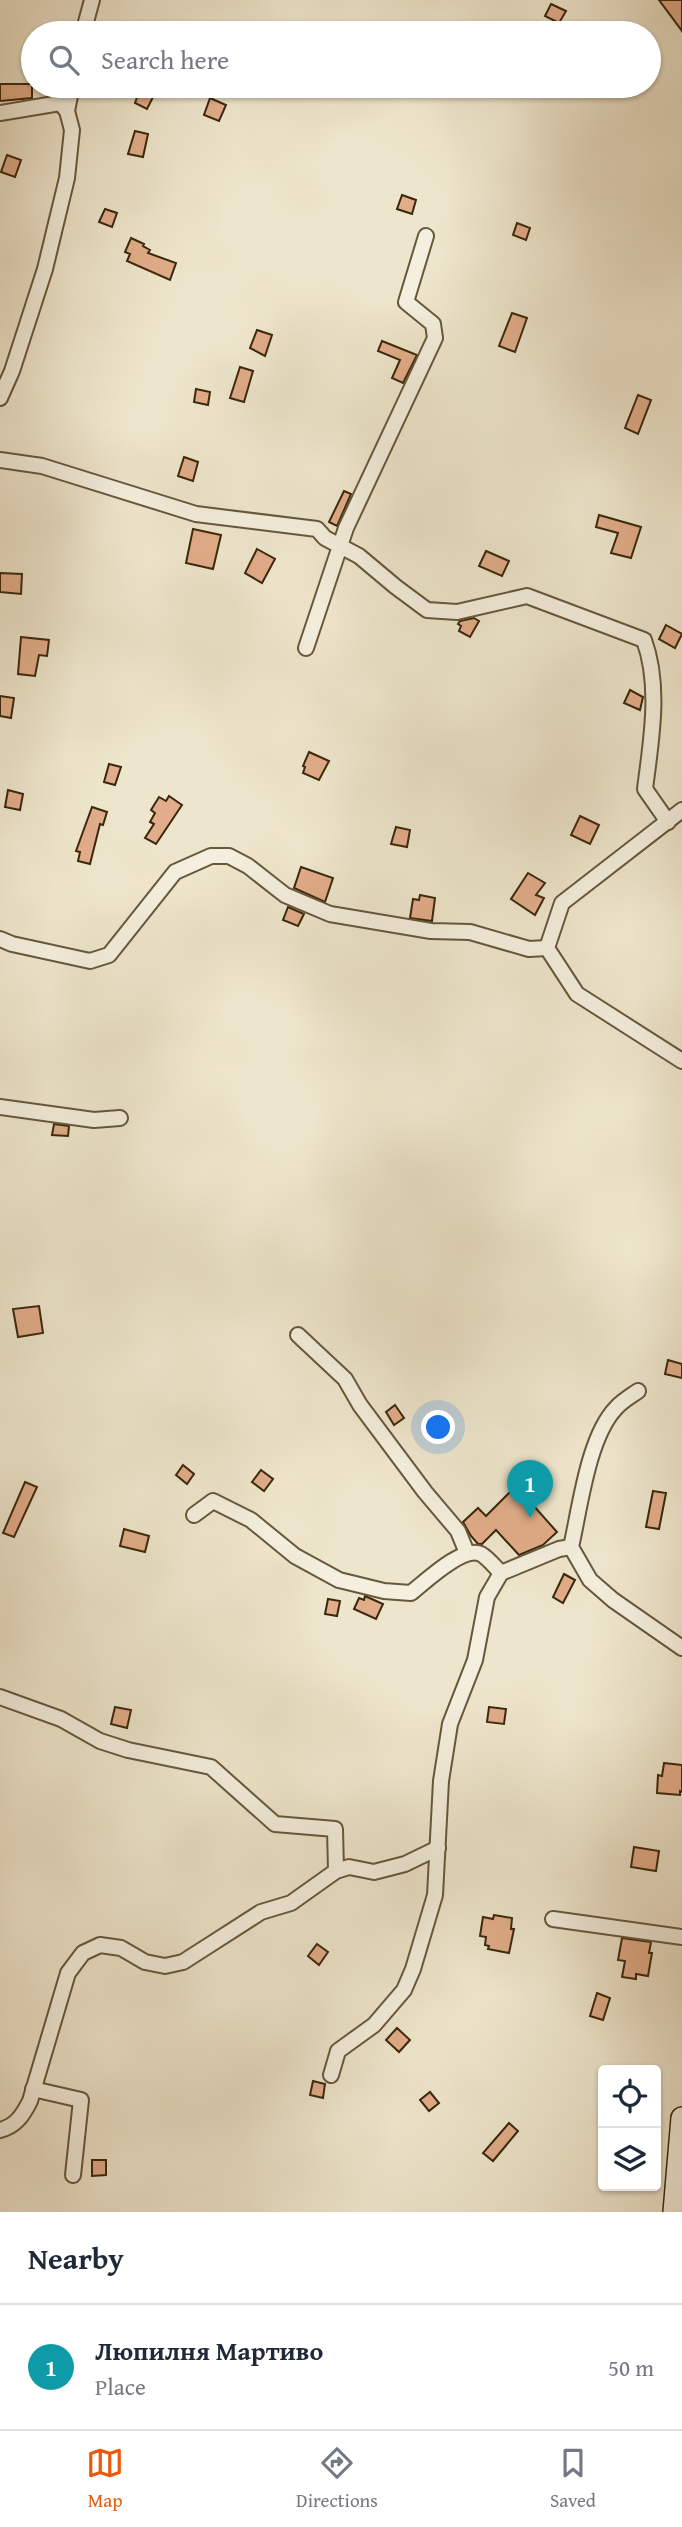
<!DOCTYPE html>
<html lang="en">
<head>
<meta charset="utf-8">
<style>
	body { margin:0; font-family:"Gentium Book Plus",serif; background:#f2f2f3; color:#1f2937 }
	.controls { position:absolute; right:21px; bottom:21px; display:grid; overflow:hidden; border-radius:7px; box-shadow:0 2px 5px #0004 }
	.controls button { width:63px; height:63px; display:grid; place-items:center; padding:0; border:0; border-bottom:2px solid #e0e1e3; background:#fff; color:#1f2937; font:35px sans-serif }
	.you { position:absolute; left:439px; top:1428px; width:24px; height:24px; margin:-18px; border:5px solid #fff; border-radius:50%; background:#1a73e8; box-shadow:0 0 0 10px #1a73e833 }
	.badge { display:grid; place-items:center; width:46px; height:46px; border-radius:50%; background:#ea580c; color:#fff; font-size:23px; font-weight:700 }
	.pin { position:absolute; translate:-50% -58px; filter:drop-shadow(0 2px 4px #0008) }
	.pin::after { content:''; position:absolute; top:37px; width:24px; height:21px; background:inherit; clip-path:polygon(0 0,100% 0,50% 100%) }
	.list { margin:0; padding:0; list-style:none }
	h2 { display:flex; justify-content:space-between; align-items:center; height:91px; margin:0; padding:0 28px; font-size:30px }
	h2 small { font-size:23px; font-weight:400; color:#747a83 }
	.list li { display:grid; grid-template-columns:46px 1fr auto; gap:21px; align-items:center; box-sizing:border-box; height:126px; padding:0 28px; border-top:2px solid #e0e1e3 }
	.list b { display:block; font-size:26px; white-space:nowrap }
	.list p { margin:0; font-size:23px; white-space:nowrap; color:#747a83 }
	.list em { font-size:23px; font-style:normal; color:#747a83 }
	.icon { flex:none; width:38px; height:38px; fill:none; stroke:currentColor; stroke-width:2; stroke-linecap:round; stroke-linejoin:round }
	.map { position:relative; flex:none; width:682px; height:2212px; overflow:hidden }
	.search { position:absolute; background:#fff; box-shadow:0 2px 5px #0004; left:21px; right:21px; top:21px; height:77px; display:flex; align-items:center; gap:18px; box-sizing:border-box; padding:0 24px; border-radius:38px; color:#747a83; font-size:26px }
	.sheet { height:217px; background:#fff }
	nav { display:flex; justify-content:space-around; align-items:center; box-sizing:border-box; height:98px; border-top:2px solid #e0e1e3; background:#fff; font-size:19px; color:#747a83 }
	nav a { display:grid; justify-items:center; gap:4px }
	nav .on { color:#ea580c }
	.map>svg:first-child { display:block }
	.building { fill:#e2ad8a; stroke:#3a270b; stroke-width:2 }
	.lines { fill:none; stroke-linecap:round; stroke-linejoin:round }
	.street-casing { stroke:#67573b; stroke-width:18 }
	.secondary-casing { stroke:#3a270b; stroke-width:24 }
	.street { stroke:#f4efde; stroke-width:14 }
	.secondary { stroke:#f4efde; stroke-width:21 }
</style>
</head>
<body>
<div class="map">
<svg width="682" height="2212" viewBox="0 0 682 2212">
	<rect width="100%" height="100%" fill="#eee6cc"/>
	<filter id="stains"><feTurbulence type="fractalNoise" baseFrequency=".00286" numOctaves="4"/><feColorMatrix values="0 0 0 0 .2 0 0 0 0 .09 0 0 0 0 .02 0 0 0 .5 -.17"/></filter>
	<radialGradient id="worn" r=".72"><stop offset=".6" stop-color="#630" stop-opacity="0"/><stop offset="1" stop-color="#630" stop-opacity=".3"/></radialGradient>
	<g class="building">
		<polygon points="659,0 682,0 682,31"/>
		<polygon points="551,4 566,11 559,23 545,16"/>
		<polygon points="0,84 32,84 32,98 0,101"/>
		<polygon points="140,89 154,95 147,109 135,103"/>
		<polygon points="210,98 226,105 219,121 204,115"/>
		<polygon points="135,131 148,134 143,157 128,154"/>
		<polygon points="7,155 21,160 15,177 1,172"/>
		<polygon points="402,195 416,200 412,214 397,209"/>
		<polygon points="105,209 117,213 112,227 99,222"/>
		<polygon points="517,223 530,228 526,240 513,235"/>
		<polygon points="131,238 144,244 143,246 150,250 148,253 176,263 170,280 127,261 130,254 125,252"/>
		<polygon points="512,313 527,318 515,352 499,346"/>
		<polygon points="257,330 272,335 265,356 250,348"/>
		<polygon points="382,341 417,355 403,383 392,378 400,360 378,351"/>
		<polygon points="240,367 253,371 244,402 230,398"/>
		<polygon points="196,389 210,392 208,405 194,402"/>
		<polygon points="638,395 651,400 638,434 625,428"/>
		<polygon points="184,457 198,462 193,481 178,476"/>
		<polygon points="344,491 351,494 337,526 329,522"/>
		<polygon points="599,515 641,527 631,558 611,553 618,533 596,527"/>
		<polygon points="193,529 221,535 213,569 186,563"/>
		<polygon points="257,549 275,559 262,583 245,573"/>
		<polygon points="486,551 509,561 502,576 479,566"/>
		<polygon points="0,573 22,574 21,594 0,592"/>
		<polygon points="474,618 479,621 470,637 459,631 461,626 458,624 460,621"/>
		<polygon points="666,625 682,634 675,648 659,639"/>
		<polygon points="21,637 49,640 47,656 39,655 35,676 18,674"/>
		<polygon points="630,690 643,697 640,710 624,703"/>
		<polygon points="0,696 14,698 11,718 0,716"/>
		<polygon points="309,752 329,761 319,780 303,773 305,767 303,766"/>
		<polygon points="109,764 121,767 115,785 104,782"/>
		<polygon points="8,790 23,794 20,810 5,807"/>
		<polygon points="169,796 182,805 156,844 145,838 154,824 150,822 155,813 151,810 159,797 166,801"/>
		<polygon points="92,807 107,812 103,825 100,824 90,864 78,861 80,852 76,851"/>
		<polygon points="580,816 599,825 590,844 571,835"/>
		<polygon points="396,827 410,830 407,847 391,844"/>
		<polygon points="301,867 333,878 325,902 294,888"/>
		<polygon points="528,873 545,883 536,895 544,898 535,915 511,899"/>
		<polygon points="420,895 435,898 432,921 410,918 413,899 419,900"/>
		<polygon points="288,907 304,914 298,926 283,920"/>
		<polygon points="54,1124 69,1126 68,1136 52,1135"/>
		<polygon points="39,1306 43,1333 18,1337 13,1309"/>
		<polygon points="668,1360 682,1364 682,1378 665,1374"/>
		<polygon points="395,1405 404,1418 394,1425 386,1412"/>
		<polygon points="183,1465 194,1474 187,1484 176,1475"/>
		<polygon points="261,1470 273,1479 264,1491 252,1482"/>
		<polygon points="25,1482 37,1487 14,1537 3,1533"/>
		<polygon points="516,1486 557,1532 543,1545 519,1555 496,1530 482,1544 478,1544 471,1536 463,1522 478,1508 486,1516"/>
		<polygon points="653,1491 666,1493 659,1529 646,1527"/>
		<polygon points="124,1529 149,1536 145,1552 120,1546"/>
		<polygon points="564,1574 575,1580 563,1603 553,1597"/>
		<polygon points="365,1596 383,1604 376,1619 354,1609 359,1598 364,1600"/>
		<polygon points="328,1599 340,1601 337,1616 325,1614"/>
		<polygon points="115,1707 131,1710 127,1728 111,1724"/>
		<polygon points="489,1707 506,1709 504,1724 487,1722"/>
		<polygon points="664,1763 682,1765 682,1792 680,1791 680,1795 657,1793 658,1775 662,1776"/>
		<polygon points="634,1847 659,1851 656,1871 631,1867"/>
		<polygon points="494,1915 512,1918 511,1929 514,1929 509,1953 488,1949 489,1946 485,1945 486,1937 480,1936 483,1917 493,1919"/>
		<polygon points="622,1938 651,1942 649,1953 652,1953 648,1976 636,1974 636,1979 622,1977 625,1961 618,1960"/>
		<polygon points="317,1944 328,1952 319,1965 308,1956"/>
		<polygon points="597,1993 610,1998 603,2020 590,2016"/>
		<polygon points="397,2028 410,2040 399,2052 386,2040"/>
		<polygon points="313,2081 325,2084 323,2098 310,2095"/>
		<polygon points="430,2092 439,2103 429,2111 420,2100"/>
		<polygon points="509,2123 518,2131 493,2161 483,2153"/>
		<polygon points="92,2160 106,2160 106,2175 92,2176"/>
	</g>
	<g class="lines">
		<g class="street-casing">
			<g id="street">
				<polyline points="83,33 92,0"/>
				<polyline points="0,113 60,103 67,111"/>
				<polyline points="0,398 12,371 45,269 67,178 72,130 67,111 72,86"/>
				<path d="M0,460L42,466L196,514L317,529L325,538L359,556L396,587L427,610L457,612L527,596L644,640C661,686 651,741 645,789L668,822"/>
				<polyline points="306,648 346,528 435,338 433,324 406,302 426,236"/>
				<polyline points="682,810 562,903 547,948 577,994 682,1061"/>
				<polyline points="0,939 12,944 90,961 109,955 175,872 211,856 229,856 248,866 285,895 330,914 431,931 470,932 529,949 547,948"/>
				<polyline points="0,1107 94,1120 120,1118"/>
				<polyline points="298,1335 345,1379 360,1405 425,1492 458,1531 467,1553"/>
				<path d="M638,1391C631,1396 622,1401 616,1408C588,1437 580,1508 571,1547L590,1580L613,1600L682,1648"/>
				<path d="M194,1515L213,1501L251,1520L295,1556L339,1580L384,1591L411,1593C425,1582 463,1545 481,1554C488,1558 495,1567 501,1573"/>
				<polyline points="0,1697 61,1719 100,1741 128,1750 211,1767 275,1824 335,1829 336,1871"/>
				<polyline points="553,1919 682,1937"/>
				<polyline points="331,2075 338,2051 374,2025 404,1990 413,1969 435,1895 441,1781 450,1724 475,1660 487,1597 501,1573 559,1549 571,1547"/>
				<polyline points="33,2089 81,2100 73,2175"/>
				<path d="M0,2130C16,2126 23,2115 30,2101L68,1973L83,1953L100,1945L121,1948L145,1962L165,1966L183,1962L261,1912L291,1903L336,1871L349,1867L374,1872L405,1864L438,1848"/>
			</g>
		</g>
		<g class="secondary-casing">
			<polyline id="secondary" points="674,2212 682,2118"/>
		</g>
		<use href="#street" class="street"/>
		<use href="#secondary" class="secondary"/>
	</g>
	<rect width="100%" height="100%" filter="url(#stains)"/>
	<rect width="100%" height="100%" fill="url(#worn)"/>
</svg>
<div class="controls">
<button><svg class="icon" aria-label="locate" viewBox="0 0 24 24"><circle cx="12" cy="12" r="6"/><path d="M12 2v4M12 18v4M2 12h4M18 12h4"/></svg></button>
<button><svg class="icon" aria-label="layers" viewBox="0 0 24 24"><path d="M12 4l9 5-9 5-9-5zM3 14l9 5 9-5"/></svg></button>
</div>
<div class="you"></div>
<div class="pin badge" style="left:530px;top:1518px;background:#0f9aa8">1</div>
<div class="search"><svg class="icon" aria-label="search" viewBox="0 0 24 24"><circle cx="10" cy="10" r="6"/><path d="M15 15l6 6"/></svg>Search here</div>
</div>
<section class="sheet">
<h2>Nearby<small></small></h2>
<ul class="list">
<li><span class="badge" style="background:#0f9aa8">1</span><div><b>Люпилня Мартиво</b><p>Place</p></div><em>50 m</em></li>
</ul>
</section>
<nav>
<a class="on"><svg class="icon" aria-label="map" viewBox="0 0 24 24"><path d="M3 6l6-2 6 2 6-2v14l-6 2-6-2-6 2zM9 4v14M15 6v14"/></svg>Map</a>
<a><svg class="icon" aria-label="directions" viewBox="0 0 24 24"><path d="M12 3l9 9-9 9-9-9zM9 14v-3h6M13 9l2 2-2 2"/></svg>Directions</a>
<a><svg class="icon" aria-label="saved" viewBox="0 0 24 24"><path d="M7 4h10v16l-5-4-5 4z"/></svg>Saved</a>
</nav>
</body>
</html>
